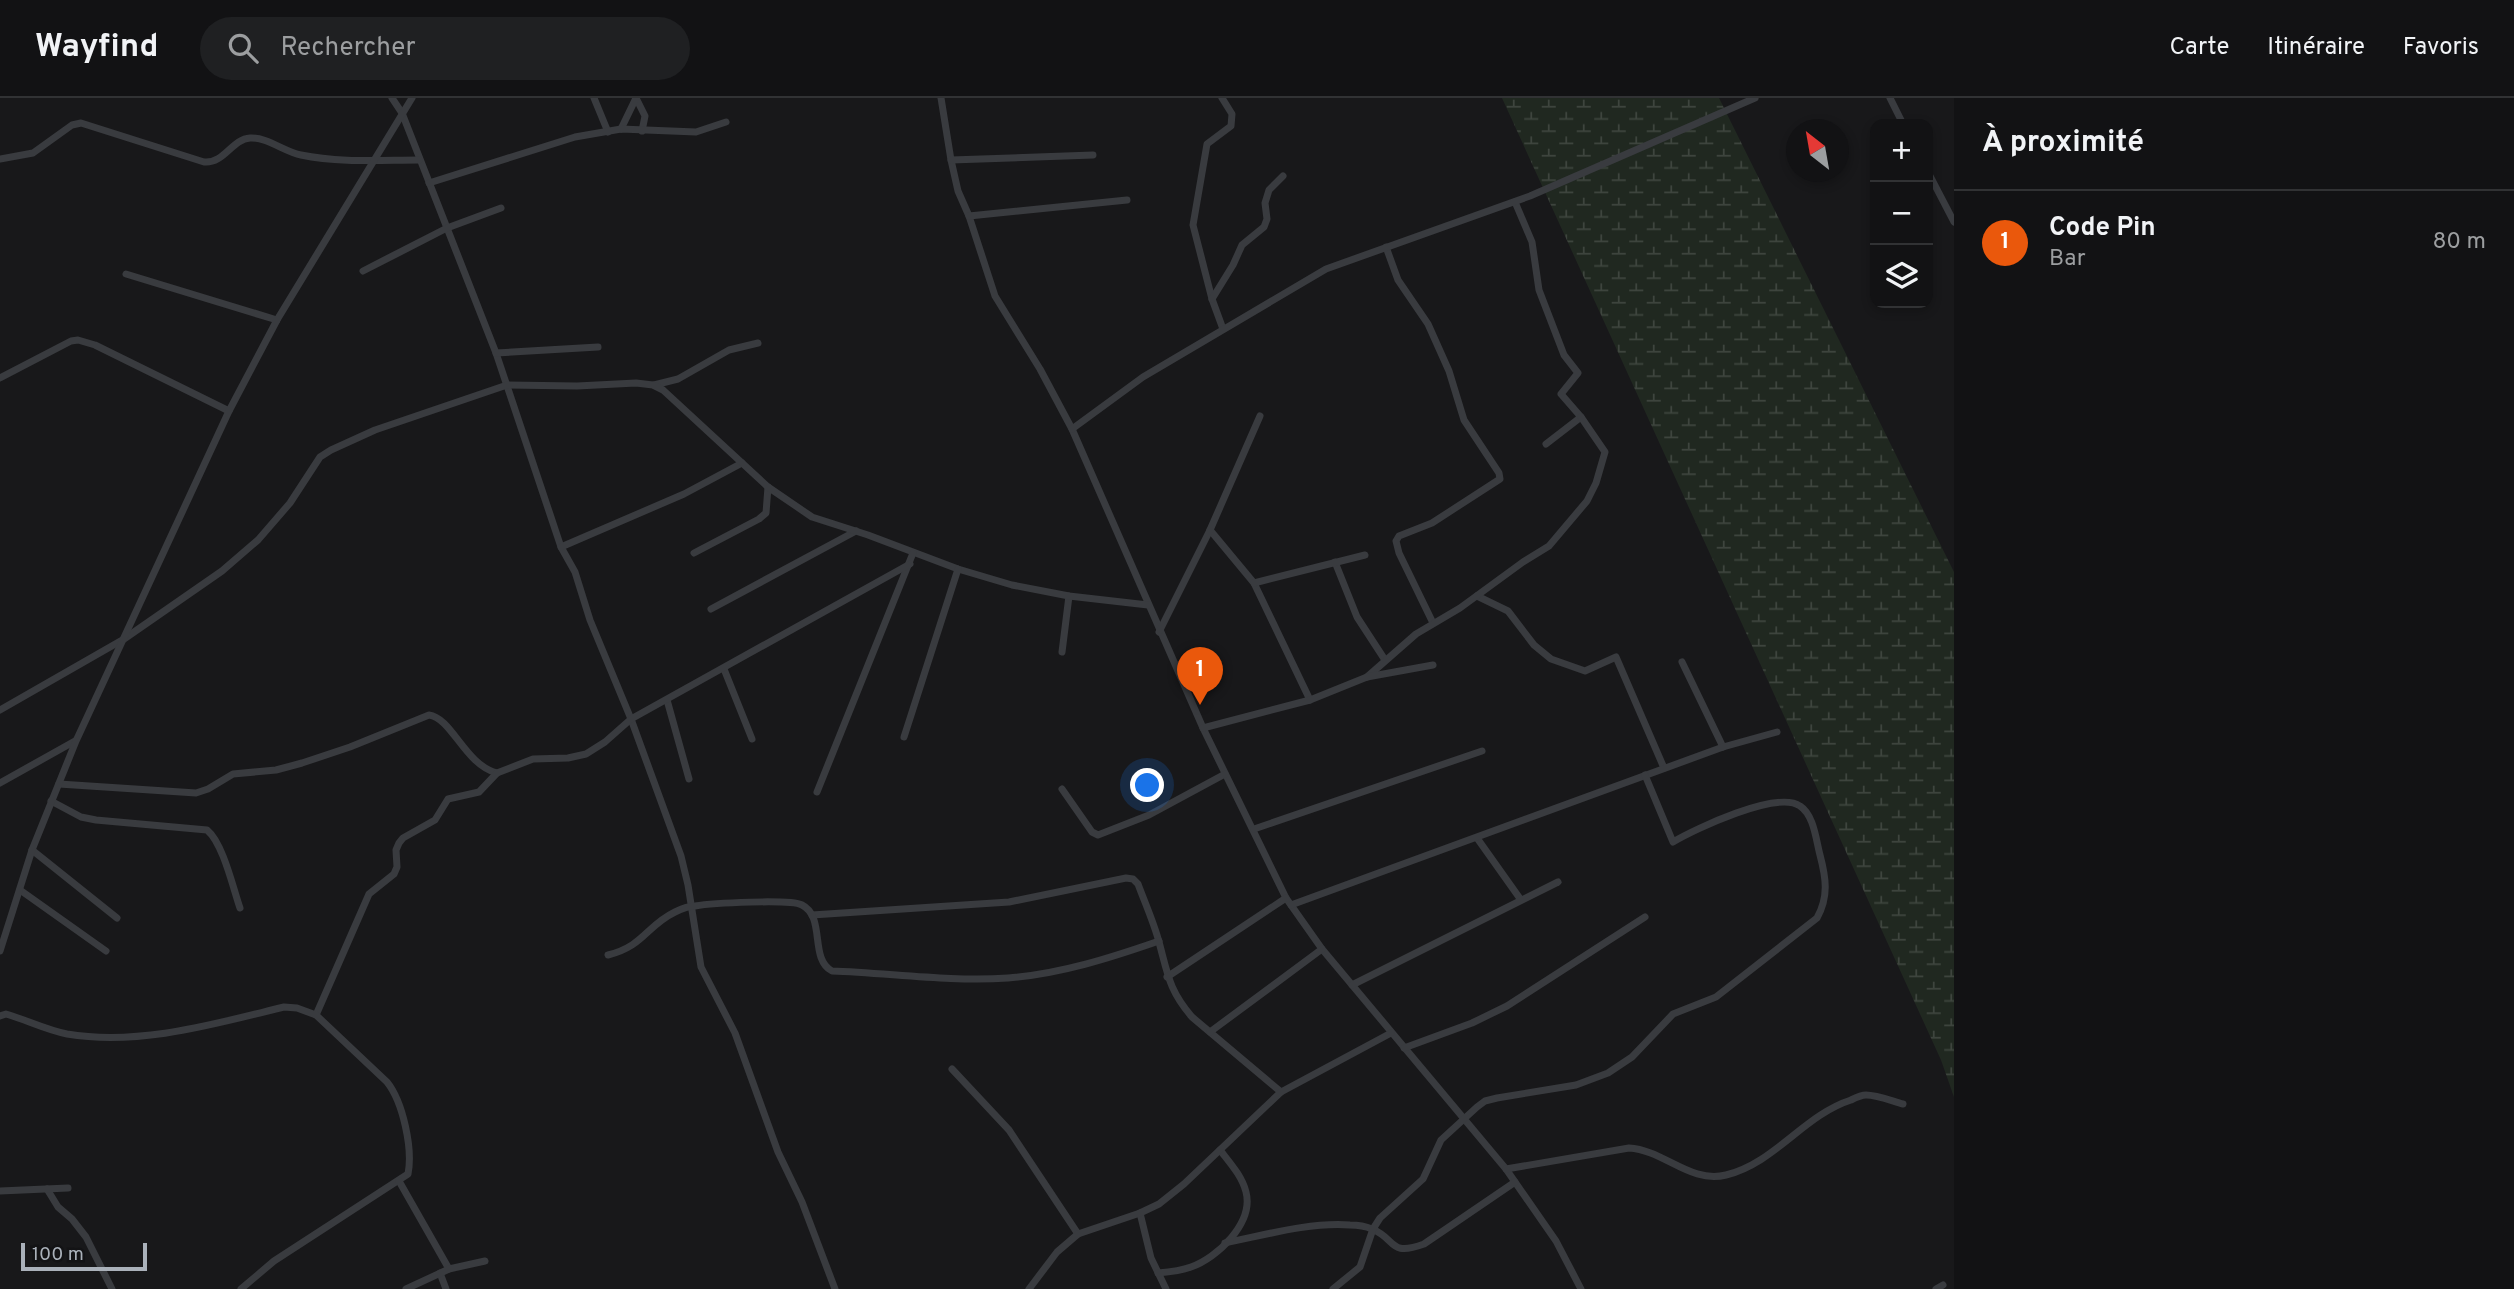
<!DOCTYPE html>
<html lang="fr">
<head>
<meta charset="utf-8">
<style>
	body { margin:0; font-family:Overpass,sans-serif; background:#1f2022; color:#f1f3f6 }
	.controls { position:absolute; right:21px; top:21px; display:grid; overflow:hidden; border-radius:14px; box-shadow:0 4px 10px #0003 }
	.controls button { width:63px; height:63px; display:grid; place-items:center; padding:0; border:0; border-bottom:2px solid #313234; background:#121214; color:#f1f3f6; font:35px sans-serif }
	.compass { position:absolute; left:1786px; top:21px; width:63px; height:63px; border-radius:50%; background:#121214; box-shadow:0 4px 10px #0003; rotate:329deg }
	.scale { position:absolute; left:21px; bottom:18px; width:126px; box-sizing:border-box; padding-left:7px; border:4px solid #aab1ba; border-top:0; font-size:19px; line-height:24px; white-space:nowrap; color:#aab1ba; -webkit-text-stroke:5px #131315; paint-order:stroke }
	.you { position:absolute; left:1148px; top:688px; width:24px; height:24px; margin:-18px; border:5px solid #fff; border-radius:50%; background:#1a73e8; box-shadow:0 0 0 10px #1a73e833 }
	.badge { display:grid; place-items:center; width:46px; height:46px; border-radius:50%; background:#ea580c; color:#fff; font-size:23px; font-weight:700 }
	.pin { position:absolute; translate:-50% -58px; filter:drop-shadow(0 2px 4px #0008) }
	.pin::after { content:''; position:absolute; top:37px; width:24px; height:21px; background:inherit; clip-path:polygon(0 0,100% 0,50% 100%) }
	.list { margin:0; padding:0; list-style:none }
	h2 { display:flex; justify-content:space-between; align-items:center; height:91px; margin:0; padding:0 28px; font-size:30px }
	h2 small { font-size:23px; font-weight:400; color:#9c9ea0 }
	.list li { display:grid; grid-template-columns:46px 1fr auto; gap:21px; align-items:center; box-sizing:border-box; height:105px; padding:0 28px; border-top:2px solid #313234 }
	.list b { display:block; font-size:26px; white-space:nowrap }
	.list p { margin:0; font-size:23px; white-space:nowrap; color:#9c9ea0 }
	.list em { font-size:23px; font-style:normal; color:#9c9ea0 }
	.icon { flex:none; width:38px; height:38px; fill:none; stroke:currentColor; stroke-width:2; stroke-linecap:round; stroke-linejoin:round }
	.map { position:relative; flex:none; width:1954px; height:1191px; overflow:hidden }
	header { display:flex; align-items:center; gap:42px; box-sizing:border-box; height:98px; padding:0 35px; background:#121214; border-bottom:2px solid #313234 }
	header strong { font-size:33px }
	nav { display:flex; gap:38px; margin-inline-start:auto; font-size:24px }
	.search { width:490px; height:63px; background:#1f2022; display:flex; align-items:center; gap:18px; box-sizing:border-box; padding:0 24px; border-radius:38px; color:#9c9ea0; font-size:26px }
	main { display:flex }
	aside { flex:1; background:#121214 }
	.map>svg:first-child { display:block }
	.wetland { fill:url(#wetland-marsh) }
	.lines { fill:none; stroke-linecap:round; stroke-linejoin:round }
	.minor { stroke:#393b3f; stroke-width:7 }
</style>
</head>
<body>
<header>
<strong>Wayfind</strong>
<div class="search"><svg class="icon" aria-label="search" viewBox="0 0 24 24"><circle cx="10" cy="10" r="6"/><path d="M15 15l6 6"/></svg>Rechercher</div>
<nav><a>Carte</a><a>Itinéraire</a><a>Favoris</a></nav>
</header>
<main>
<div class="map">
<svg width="1954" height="1191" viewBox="0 0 1954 1191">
	<defs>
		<pattern id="wetland-marsh" width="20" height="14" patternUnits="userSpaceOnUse" patternTransform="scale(1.75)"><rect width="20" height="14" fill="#202820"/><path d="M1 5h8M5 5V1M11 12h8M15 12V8" fill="none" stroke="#3e453e"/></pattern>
	</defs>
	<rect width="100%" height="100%" fill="#18181a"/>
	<polygon class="wetland" points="1502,0 1719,0 1954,474 1954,999 1941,962"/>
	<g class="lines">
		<g class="minor">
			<polyline points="392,0 402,15 496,255 561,449 575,474 590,522 631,621 681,758 688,787 701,869 735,935 778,1054 802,1104 835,1191"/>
			<polyline points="594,0 608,34"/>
			<polyline points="636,0 645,18 642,33"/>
			<polyline points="941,0 951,62 958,93 969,118 995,198 1040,271 1072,331 1203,630 1286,800 1322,851 1506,1071 1556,1143 1581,1191"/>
			<polyline points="1222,0 1232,16 1231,28 1207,46 1193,127 1212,201 1223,231"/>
			<polyline points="1890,0 1903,26"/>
			<polyline points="621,31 636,0"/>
			<path d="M0,61L33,55L72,27L81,25L204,64C224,66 232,41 250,40C267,39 285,54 301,57C339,65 381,62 419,62"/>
			<polyline points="951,62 1093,57"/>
			<polyline points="1928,74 1954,124"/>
			<polyline points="429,85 575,39 621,31 696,34 726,24"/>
			<polyline points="1515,104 1532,144 1539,192 1564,257 1578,275 1561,296 1581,319 1546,346"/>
			<polyline points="969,118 1127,102"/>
			<polyline points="1386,149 1398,182 1428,226 1449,273 1464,322 1499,375 1500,381 1432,425 1399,438 1396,443 1399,455 1433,525"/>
			<polyline points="363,173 447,130 501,110"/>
			<polyline points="126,176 277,222"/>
			<polyline points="1212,201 1233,167 1242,147 1264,129 1267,121 1265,105 1269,92 1283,78"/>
			<polyline points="496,255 598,249"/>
			<polyline points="0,280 71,243 78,242 95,247 229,313"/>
			<polyline points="654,287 678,281 729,252 758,245"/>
			<polyline points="1072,331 1143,279 1326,171 1530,98 1755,0"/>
			<polyline points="1210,432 1254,485 1310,602"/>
			<polyline points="561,449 684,396 742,365"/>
			<polyline points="694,455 759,421 766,415 768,389"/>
			<polyline points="1335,464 1357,519 1385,562"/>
			<polyline points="1254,485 1365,457"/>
			<polyline points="1477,498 1508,513 1534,547 1551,561 1585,573 1616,559 1664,670"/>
			<polyline points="711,511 856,433"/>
			<polyline points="1159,534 1210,432 1260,318"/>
			<polyline points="1062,554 1069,498"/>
			<polyline points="1682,564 1723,649"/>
			<polyline points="724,571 752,641"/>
			<polyline points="1367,579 1416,536 1460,510 1523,464 1549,448 1587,403 1596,385 1605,354 1581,319"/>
			<polyline points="667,602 689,681"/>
			<polyline points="0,612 124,541 222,473 258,442 290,405 320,359 331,352 375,332 507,287 577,288 636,285 653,287 663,292 768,389 812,419 868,437 958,471 1012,487 1069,498 1148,507"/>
			<polyline points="1203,630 1310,602 1367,579 1433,567"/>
			<polyline points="904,639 958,471"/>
			<polyline points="0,685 75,643"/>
			<path d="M59,686L196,695L208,691L233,676L276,672L302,665L350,649L429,617C452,620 465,667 497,675"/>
			<polyline points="1062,691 1092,734 1098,737 1149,717 1225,676"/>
			<polyline points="817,694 913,455"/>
			<path d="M51,703L81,719L96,722L207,732C223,745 233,790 240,810"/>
			<polyline points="1254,731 1482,653"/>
			<polyline points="1477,740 1521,802"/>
			<polyline points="32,752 117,820"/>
			<polyline points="20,792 106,853"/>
			<polyline points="1291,807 1723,649 1777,634"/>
			<path d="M812,817L1009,804L1126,780L1133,781L1138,786C1145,805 1154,825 1159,844C1168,877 1169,892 1192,919L1281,994"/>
			<polyline points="0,853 32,752 76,643 229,313 277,222 412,0"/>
			<path d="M608,857C644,848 646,828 675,814C681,811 688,808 695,808C712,805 790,801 802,807C826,819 809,861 832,873C890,875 950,884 1008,880C1060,876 1110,860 1159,843"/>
			<polyline points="1167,879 1286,800"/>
			<polyline points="1352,887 1558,784"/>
			<polyline points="316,917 369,796 394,776 397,769 396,752 399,745 403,740 435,722 448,701 479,694 497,675 533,661 568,660 586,656 605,644 631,621 910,466"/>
			<path d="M0,918L6,916C27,922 46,932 67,936C140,948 214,926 284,909L297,910L316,917L387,984C403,1004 413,1051 408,1076L274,1163L241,1191"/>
			<polyline points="1210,934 1322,851"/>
			<polyline points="1404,950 1472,925 1507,908 1645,819"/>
			<polyline points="952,971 1009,1032 1078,1136"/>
			<path d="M1506,1071L1629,1050C1664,1052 1690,1086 1726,1077C1775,1065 1804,1017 1851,1002C1855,1000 1861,997 1866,997C1877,997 1892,1003 1903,1006"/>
			<polyline points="399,1083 449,1171"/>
			<polyline points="47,1091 58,1109 72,1121 86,1139 112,1191"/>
			<polyline points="0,1093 68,1090"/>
			<polyline points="1140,1115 1151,1160 1166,1191"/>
			<path d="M1225,1145C1265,1137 1309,1124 1350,1127C1357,1127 1365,1128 1372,1131C1397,1141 1388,1159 1424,1146L1515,1084"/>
			<polyline points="440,1175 446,1191"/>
			<path d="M1158,1175C1169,1174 1180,1173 1191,1169C1217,1160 1254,1125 1246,1094C1242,1078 1230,1065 1220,1052"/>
			<polyline points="406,1191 449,1171 485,1163"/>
			<polyline points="1029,1191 1057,1154 1078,1136 1140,1115 1159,1106 1184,1086 1281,994 1391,935"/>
			<path d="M1333,1191L1360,1169L1373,1131L1380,1120L1423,1081L1441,1042L1477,1009L1485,1003L1497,1000L1576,987L1608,975L1632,959L1673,916L1716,899L1817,820C1829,798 1826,780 1820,757C1816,742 1814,717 1800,708C1777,692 1695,731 1673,744L1645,677"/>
			<polyline points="1936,1191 1943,1187"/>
		</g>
	</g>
</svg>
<div class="controls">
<button>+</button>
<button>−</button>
<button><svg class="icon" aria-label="layers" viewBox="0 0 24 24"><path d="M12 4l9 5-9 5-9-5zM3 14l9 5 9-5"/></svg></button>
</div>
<svg class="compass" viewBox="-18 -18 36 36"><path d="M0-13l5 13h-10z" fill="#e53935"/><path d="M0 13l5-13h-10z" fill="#9c9ea0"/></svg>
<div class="scale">100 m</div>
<div class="you"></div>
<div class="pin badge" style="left:1200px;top:607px">1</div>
</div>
<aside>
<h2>À proximité<small></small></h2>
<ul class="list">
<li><span class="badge">1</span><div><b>Code Pin</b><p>Bar</p></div><em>80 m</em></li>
</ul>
</aside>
</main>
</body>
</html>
